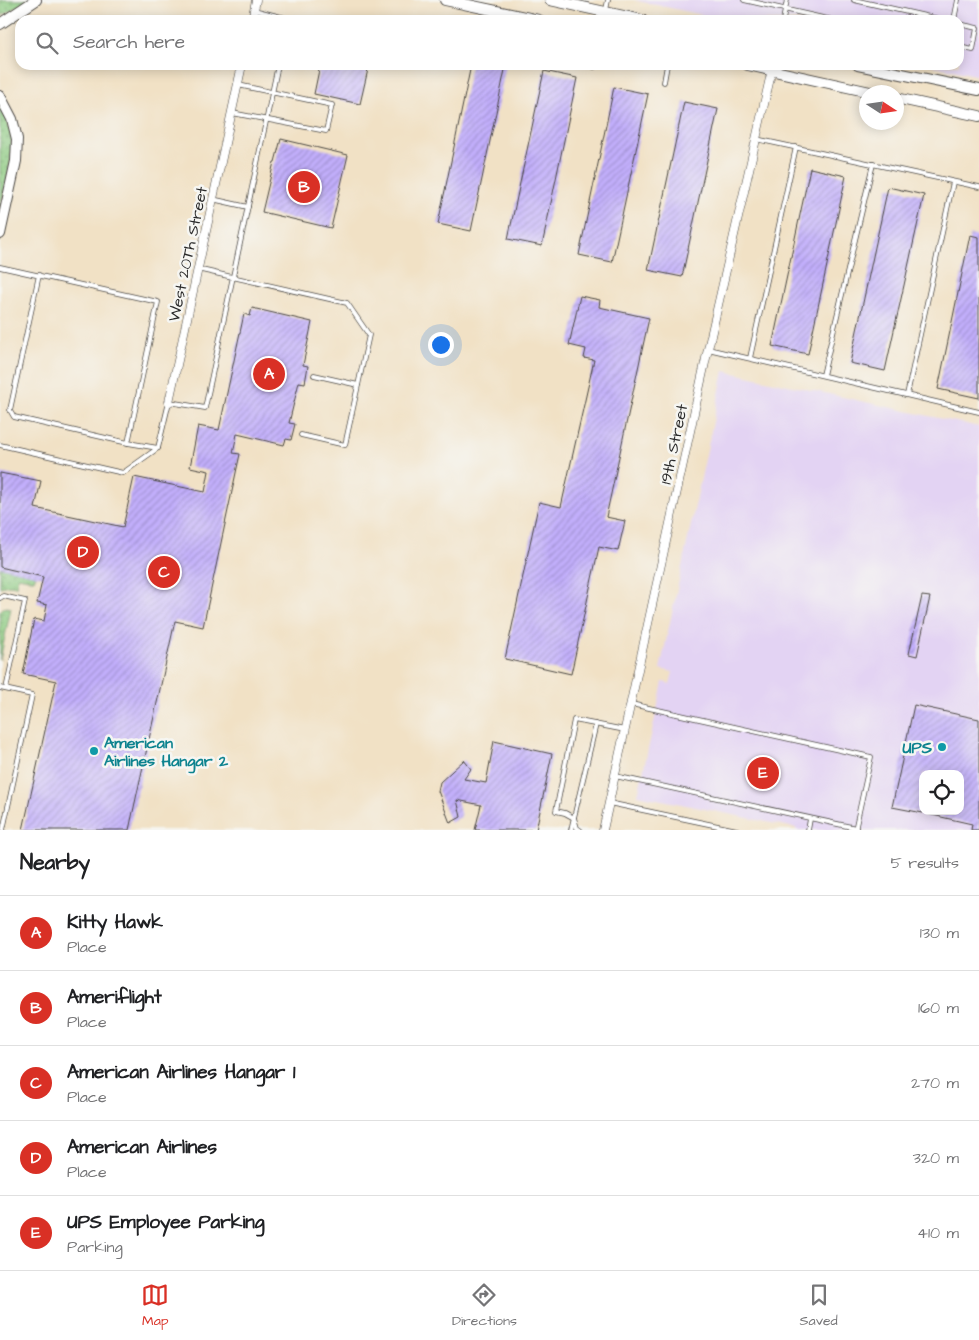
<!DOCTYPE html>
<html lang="en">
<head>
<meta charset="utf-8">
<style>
	body { margin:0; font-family:"Architects Daughter",sans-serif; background:#f6f6f6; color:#202124 }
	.controls { position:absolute; right:15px; bottom:15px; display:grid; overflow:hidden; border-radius:10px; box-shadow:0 2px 12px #0003 }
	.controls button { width:45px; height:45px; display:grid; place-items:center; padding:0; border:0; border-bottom:1px solid #e0e0e0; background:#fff; color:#202124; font:25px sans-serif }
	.compass { position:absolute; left:859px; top:85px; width:45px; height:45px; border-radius:50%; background:#fff; box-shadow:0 2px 12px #0003; rotate:102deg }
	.you { position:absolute; left:440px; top:344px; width:18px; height:18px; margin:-12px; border:4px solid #fff; border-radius:50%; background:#1a73e8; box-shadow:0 0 0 8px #1a73e833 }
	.badge { display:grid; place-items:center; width:32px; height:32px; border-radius:50%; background:#d93025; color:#fff; font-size:16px; font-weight:700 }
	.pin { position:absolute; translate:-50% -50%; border:2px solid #fff; box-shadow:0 1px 5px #0006 }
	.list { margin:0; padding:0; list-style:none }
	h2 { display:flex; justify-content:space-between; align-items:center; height:65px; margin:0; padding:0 20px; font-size:21px }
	h2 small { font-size:16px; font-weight:400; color:#757577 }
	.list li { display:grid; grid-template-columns:32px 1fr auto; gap:15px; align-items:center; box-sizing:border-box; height:75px; padding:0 20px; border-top:1px solid #e0e0e0 }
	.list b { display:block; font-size:19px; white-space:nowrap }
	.list p { margin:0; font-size:16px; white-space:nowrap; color:#757577 }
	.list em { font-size:16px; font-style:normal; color:#757577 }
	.icon { flex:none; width:28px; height:28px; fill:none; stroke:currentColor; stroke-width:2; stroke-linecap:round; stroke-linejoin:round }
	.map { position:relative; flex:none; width:979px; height:830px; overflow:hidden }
	.search { position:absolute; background:#fff; box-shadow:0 2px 12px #0003; left:15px; right:15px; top:15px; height:55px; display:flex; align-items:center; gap:12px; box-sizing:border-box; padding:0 18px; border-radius:15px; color:#757577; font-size:19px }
	.sheet { height:440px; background:#fff }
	nav { display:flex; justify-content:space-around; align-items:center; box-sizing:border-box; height:70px; border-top:1px solid #e0e0e0; background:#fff; font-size:14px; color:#757577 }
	nav a { display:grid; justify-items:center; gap:2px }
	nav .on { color:#d93025 }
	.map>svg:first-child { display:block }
	.built { fill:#e3d3f3; fill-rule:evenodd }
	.grass { fill:url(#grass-dots); stroke:#5c7a56 }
	.building { fill:url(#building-hatch) }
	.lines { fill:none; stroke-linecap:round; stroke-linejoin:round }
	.service-casing { stroke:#494642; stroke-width:5.5 }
	.minor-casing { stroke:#494642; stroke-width:9 }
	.tertiary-casing { stroke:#494642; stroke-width:12 }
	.service { stroke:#fff; stroke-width:4 }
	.minor { stroke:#fff; stroke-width:8 }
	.tertiary { stroke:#fff; stroke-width:10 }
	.culture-dot { fill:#0f9aa8; stroke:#f6f6f2; stroke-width:2 }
	.labels { text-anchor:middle; stroke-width:5; stroke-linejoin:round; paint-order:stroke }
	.street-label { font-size:16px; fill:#2b2b2b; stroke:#f6f6f2 }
	.culture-label { font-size:16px; font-weight:bold; fill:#0d838f; stroke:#f6f6f2; text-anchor:start }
</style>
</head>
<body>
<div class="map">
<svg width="979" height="830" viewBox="0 0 979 830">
	<defs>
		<pattern id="grass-dots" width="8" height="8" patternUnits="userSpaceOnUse" patternTransform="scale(1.25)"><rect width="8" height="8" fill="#8dca81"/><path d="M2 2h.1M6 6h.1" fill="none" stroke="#73a46a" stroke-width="1.8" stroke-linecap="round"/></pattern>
		<pattern id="building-hatch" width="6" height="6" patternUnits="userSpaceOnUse" patternTransform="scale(1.25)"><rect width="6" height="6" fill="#c2affc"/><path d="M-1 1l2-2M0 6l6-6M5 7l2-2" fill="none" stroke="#9e8fcc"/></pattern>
	</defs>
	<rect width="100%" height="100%" fill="#f6f6f2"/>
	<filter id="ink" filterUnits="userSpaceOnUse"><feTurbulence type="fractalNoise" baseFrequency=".02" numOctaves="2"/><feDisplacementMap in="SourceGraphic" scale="10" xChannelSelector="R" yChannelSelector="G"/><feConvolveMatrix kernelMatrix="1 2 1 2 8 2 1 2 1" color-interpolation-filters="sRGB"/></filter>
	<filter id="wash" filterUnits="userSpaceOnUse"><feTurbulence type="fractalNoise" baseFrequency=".0096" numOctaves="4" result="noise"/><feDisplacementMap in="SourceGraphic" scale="20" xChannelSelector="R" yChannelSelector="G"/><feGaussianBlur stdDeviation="1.12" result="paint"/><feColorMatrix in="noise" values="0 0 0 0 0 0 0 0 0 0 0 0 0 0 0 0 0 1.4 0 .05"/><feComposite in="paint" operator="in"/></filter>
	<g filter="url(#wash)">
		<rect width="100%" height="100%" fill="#f1e1c5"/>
		<g class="built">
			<polygon points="634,0 979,0 979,76 930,65 959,65 959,20 725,20"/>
			<path d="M724,371L979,427V830H796V828L638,795L663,682L670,684L673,672L660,669ZM923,774H960V811H923Z"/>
		</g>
		<g class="grass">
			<polygon points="0,0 27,0 0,17"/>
			<path d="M0,106C4,113 7,120 9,127C16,154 6,183 0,208Z"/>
			<polygon points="0,567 36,575 34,580 18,577 16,586 9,585 0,587"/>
			<polygon points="7,607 11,608 0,660 0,611 3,608"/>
		</g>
		<g id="blocks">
			<g class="building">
				<polygon points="320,65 369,65 360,104 314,94"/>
				<polygon points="471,65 506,65 471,231 438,224"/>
				<polygon points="544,71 577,78 542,246 508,239"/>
				<polygon points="614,87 648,94 612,262 579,255"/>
				<polygon points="684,102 718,109 682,277 648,270"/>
				<polygon points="281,139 348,155 331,228 262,212 274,162 275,162"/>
				<polygon points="810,168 846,176 808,354 772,346"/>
				<polygon points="888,187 924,195 885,371 850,363"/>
				<polygon points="970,235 979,237 979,398 938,389"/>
				<polygon points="580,296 600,300 599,307 649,318 606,517 625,521 618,551 599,547 571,674 505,659 539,502 561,507 594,360 584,358 586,349 569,345"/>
				<polygon points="252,308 312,322 303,365 308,366 305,383 299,382 289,423 295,424 291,440 286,439 284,445 237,434 233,453 240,454 203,627 175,621 129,830 23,830 56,681 23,674 34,619 44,621 47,605 37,603 43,577 0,567 0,473 41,481 35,508 123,527 134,477 205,492 209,471 190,467 198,426 219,430 244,314 250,316"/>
				<polygon points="922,596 930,597 917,656 909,654"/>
				<polygon points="914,705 979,719 979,830 971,830 972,824 928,814 928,811 960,811 960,774 923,774 923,813 892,807"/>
				<polygon points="494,741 552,754 536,830 475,830 481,805 457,800 461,817 450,823 438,791 440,782 464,760 471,769 464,779 486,783"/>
			</g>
		</g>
	</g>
	<g filter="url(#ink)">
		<use href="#blocks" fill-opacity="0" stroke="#494642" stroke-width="1"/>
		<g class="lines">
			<g class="service-casing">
				<g id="service">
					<polyline points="744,0 832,20"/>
					<polyline points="854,0 943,20"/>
					<polyline points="254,10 289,19 289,20"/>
					<polyline points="606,10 608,0"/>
					<polyline points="783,20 787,0"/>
					<polyline points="954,20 958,0"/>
					<polyline points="959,24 977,28 973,50 959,47"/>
					<polyline points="594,67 594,65"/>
					<polyline points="664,82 667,65"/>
					<polyline points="232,113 326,131 332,105 238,85"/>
					<polyline points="756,139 979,187"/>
					<polyline points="212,199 248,207"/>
					<polyline points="0,267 158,302 128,443 14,417 10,410 39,275"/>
					<polyline points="197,269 347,303 369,335 345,445 301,435"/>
					<polyline points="708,349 979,412"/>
					<polyline points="750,358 796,147"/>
					<polyline points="314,375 358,385"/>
					<polyline points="823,375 873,164"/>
					<polyline points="907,395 953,182"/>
					<polyline points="128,443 158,448"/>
					<polyline points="0,445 123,473 158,448"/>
					<polyline points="158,448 169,402 205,408 278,65"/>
					<polyline points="0,598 3,596 25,601 6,689"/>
					<polyline points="0,688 32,695 3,830"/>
					<polyline points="631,704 871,757 855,830"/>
					<polyline points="615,776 856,828"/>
					<polyline points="609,803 737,830"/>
					<polyline points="571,830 596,724"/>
					<polyline points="580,830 577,828 574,818 565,813 556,811 574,720 625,730"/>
					<polyline points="808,830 810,819"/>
				</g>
			</g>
			<g class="minor-casing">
				<g id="minor">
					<polyline points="252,20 256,0"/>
					<polyline points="169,402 242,65"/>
					<polyline points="603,830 708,349 773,65"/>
				</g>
			</g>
			<g class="tertiary-casing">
				<g id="tertiary">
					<polyline points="445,0 539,20"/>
					<polyline points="550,0 642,20"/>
					<polyline points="0,24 36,0"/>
					<polyline points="748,65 870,92"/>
					<polyline points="858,65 979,90"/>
					<polyline points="0,96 12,119 17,139 16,161 0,234"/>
					<polyline points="896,98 979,116"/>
				</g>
			</g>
			<use href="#service" class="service"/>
			<use href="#minor" class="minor"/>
			<use href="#tertiary" class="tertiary"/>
		</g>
	</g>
	<g class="culture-dot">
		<circle cx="942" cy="747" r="5"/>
		<circle cx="94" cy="751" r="5"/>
	</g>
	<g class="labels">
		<g class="street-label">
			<text transform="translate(187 254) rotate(-78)" y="6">West 20Th Street</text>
			<text transform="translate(673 444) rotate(-78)" y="6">19th Street</text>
		</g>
		<g class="culture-label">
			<text x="104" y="748">American<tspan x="104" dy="18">Airlines Hangar 2</tspan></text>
			<text x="932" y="753" text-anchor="end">UPS</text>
		</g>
	</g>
</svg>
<div class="controls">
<button><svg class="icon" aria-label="locate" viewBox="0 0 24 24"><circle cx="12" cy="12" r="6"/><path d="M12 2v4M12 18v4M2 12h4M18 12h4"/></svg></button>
</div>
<svg class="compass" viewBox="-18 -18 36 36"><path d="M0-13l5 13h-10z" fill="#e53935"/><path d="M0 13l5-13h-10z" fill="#757577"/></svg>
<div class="you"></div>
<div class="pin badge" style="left:269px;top:374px">A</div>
<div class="pin badge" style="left:304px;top:187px">B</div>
<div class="pin badge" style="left:164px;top:572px">C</div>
<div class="pin badge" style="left:83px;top:552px">D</div>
<div class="pin badge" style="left:763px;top:773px">E</div>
<div class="search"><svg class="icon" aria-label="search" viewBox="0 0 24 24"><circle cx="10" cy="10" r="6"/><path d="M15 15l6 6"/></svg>Search here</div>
</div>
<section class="sheet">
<h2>Nearby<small>5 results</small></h2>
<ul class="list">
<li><span class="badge">A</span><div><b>Kitty Hawk</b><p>Place</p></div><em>130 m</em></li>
<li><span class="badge">B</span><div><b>Ameriflight</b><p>Place</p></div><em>160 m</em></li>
<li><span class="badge">C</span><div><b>American Airlines Hangar 1</b><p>Place</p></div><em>270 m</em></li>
<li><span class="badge">D</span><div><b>American Airlines</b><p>Place</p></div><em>320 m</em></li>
<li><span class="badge">E</span><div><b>UPS Employee Parking</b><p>Parking</p></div><em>410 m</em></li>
</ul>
</section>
<nav>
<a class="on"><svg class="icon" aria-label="map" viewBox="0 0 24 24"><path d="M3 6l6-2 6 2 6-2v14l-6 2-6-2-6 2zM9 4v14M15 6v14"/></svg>Map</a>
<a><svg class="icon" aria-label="directions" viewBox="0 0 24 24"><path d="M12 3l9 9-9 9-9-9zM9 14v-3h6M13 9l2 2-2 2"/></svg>Directions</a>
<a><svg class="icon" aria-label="saved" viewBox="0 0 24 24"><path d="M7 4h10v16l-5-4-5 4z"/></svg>Saved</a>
</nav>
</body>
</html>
